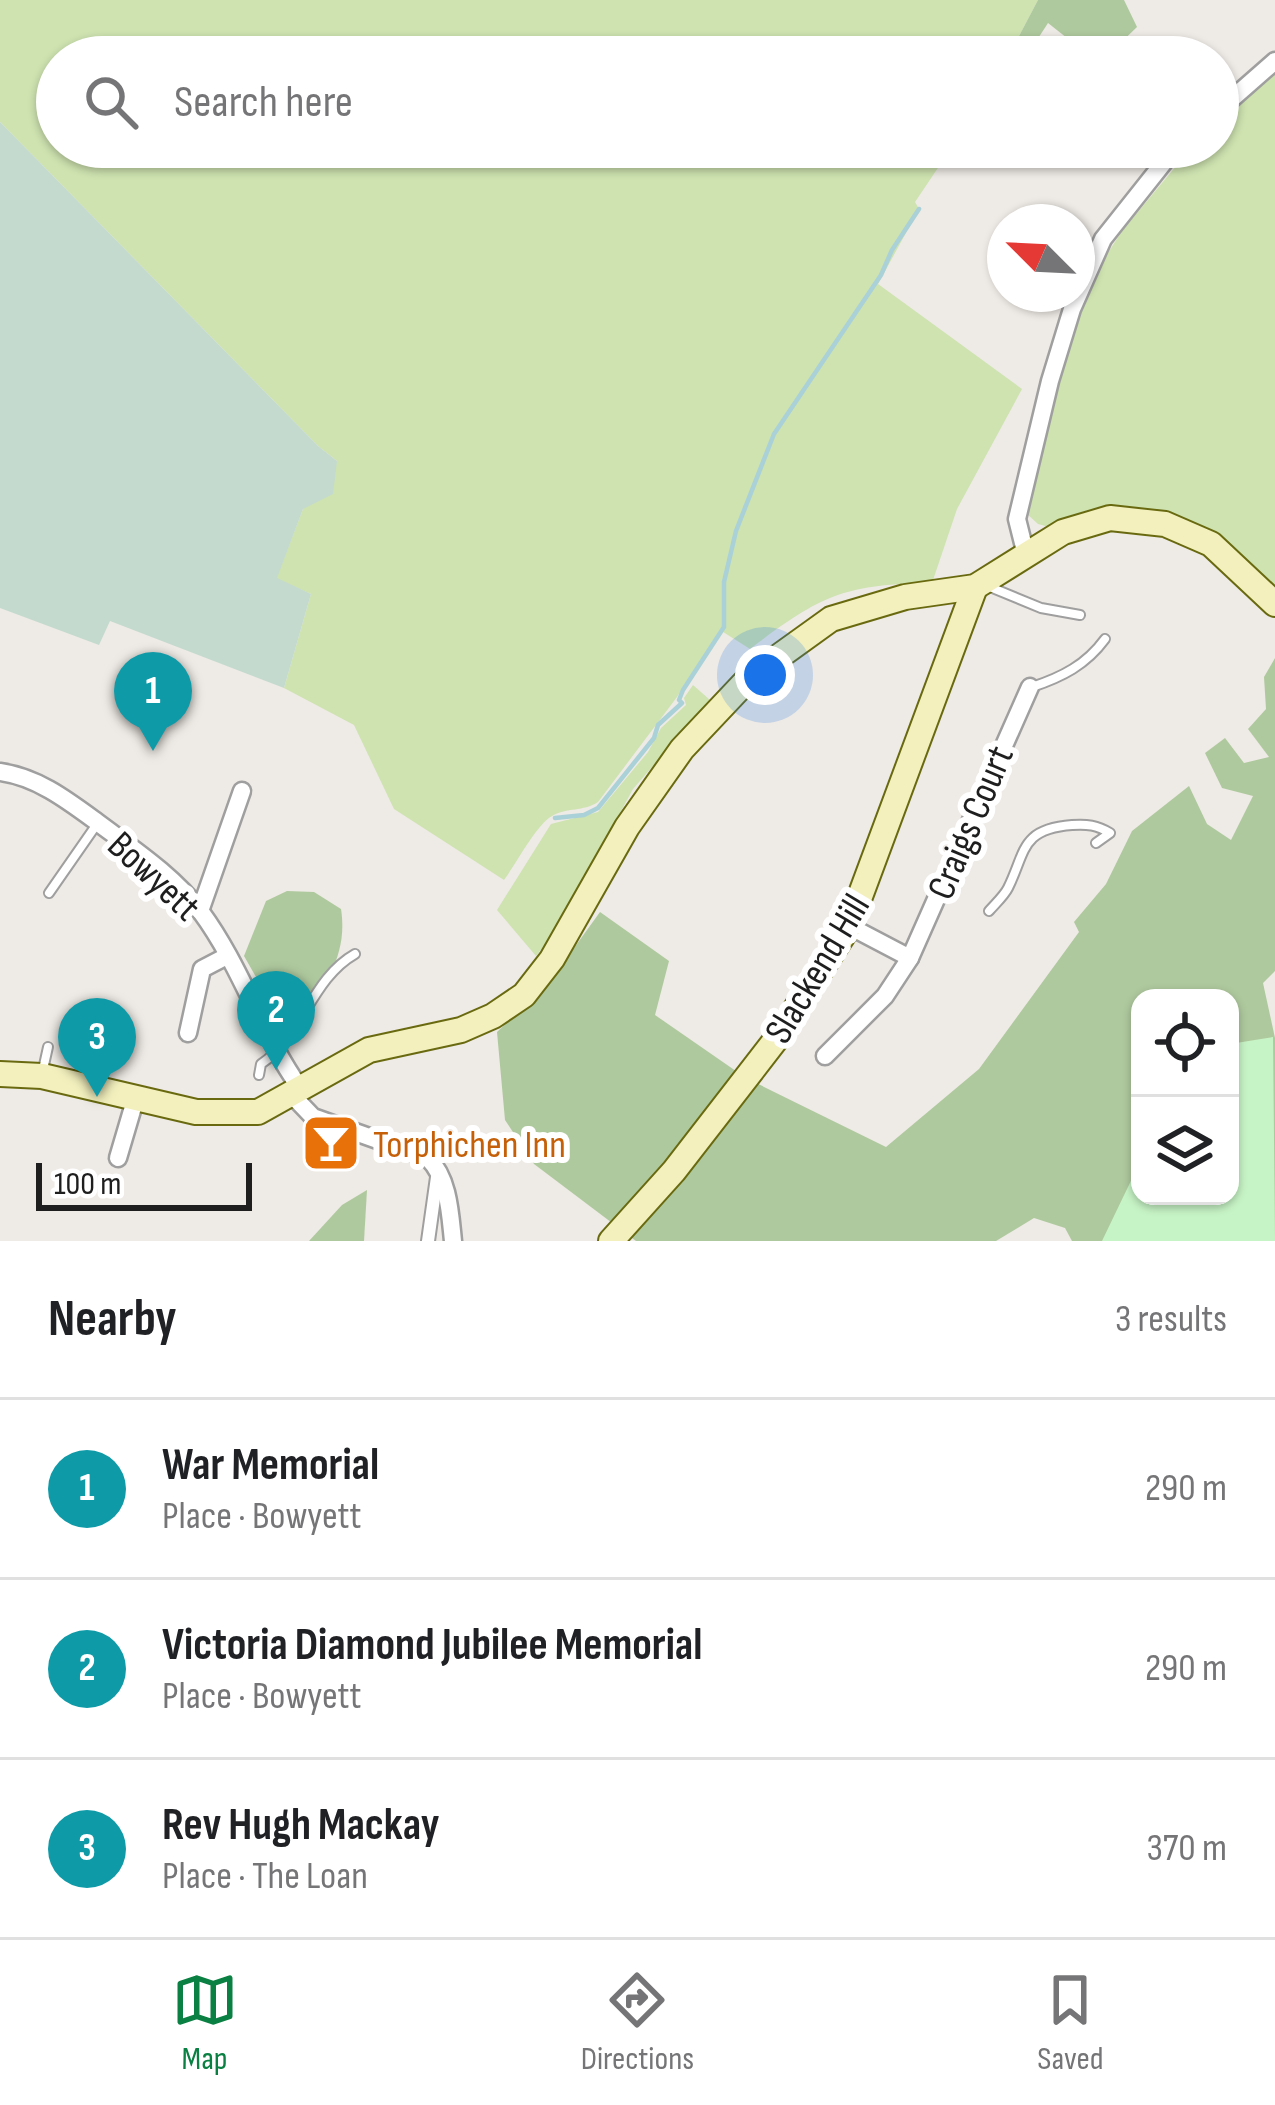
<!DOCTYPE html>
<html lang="en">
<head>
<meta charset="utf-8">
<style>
	body { margin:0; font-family:"Sofia Sans Condensed",sans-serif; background:#f6f6f6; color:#202124 }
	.controls { position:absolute; right:36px; bottom:36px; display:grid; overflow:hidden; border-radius:24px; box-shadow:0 3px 9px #0004 }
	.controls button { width:108px; height:108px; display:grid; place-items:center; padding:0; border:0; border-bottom:3px solid #e0e0e0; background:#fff; color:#202124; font:60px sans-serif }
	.compass { position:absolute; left:987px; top:204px; width:108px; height:108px; border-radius:50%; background:#fff; box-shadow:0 3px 9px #0004; rotate:294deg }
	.scale { position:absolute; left:36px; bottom:30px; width:216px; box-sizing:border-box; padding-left:12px; border:6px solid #1e1e1e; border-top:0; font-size:33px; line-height:42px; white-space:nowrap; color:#1e1e1e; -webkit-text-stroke:9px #fff; paint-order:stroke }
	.you { position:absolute; left:765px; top:675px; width:42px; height:42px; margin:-30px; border:9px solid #fff; border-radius:50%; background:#1a73e8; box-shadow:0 0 0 18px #1a73e833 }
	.badge { display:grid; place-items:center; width:78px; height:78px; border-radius:50%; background:#0b8043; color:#fff; font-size:39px; font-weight:700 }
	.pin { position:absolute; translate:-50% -99px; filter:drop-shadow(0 3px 6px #0008) }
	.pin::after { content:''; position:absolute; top:63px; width:42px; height:36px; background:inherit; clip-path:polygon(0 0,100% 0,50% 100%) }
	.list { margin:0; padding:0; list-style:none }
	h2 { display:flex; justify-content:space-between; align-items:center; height:156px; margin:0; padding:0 48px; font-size:51px }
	h2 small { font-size:39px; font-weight:400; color:#757577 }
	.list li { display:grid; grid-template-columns:78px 1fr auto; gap:36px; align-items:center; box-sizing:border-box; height:180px; padding:0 48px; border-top:3px solid #e0e0e0 }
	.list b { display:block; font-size:45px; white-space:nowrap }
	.list p { margin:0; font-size:39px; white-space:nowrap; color:#757577 }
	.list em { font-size:39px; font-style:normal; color:#757577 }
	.icon { flex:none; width:66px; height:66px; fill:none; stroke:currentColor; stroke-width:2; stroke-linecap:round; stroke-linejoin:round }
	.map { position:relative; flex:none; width:1275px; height:1241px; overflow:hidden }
	.search { position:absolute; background:#fff; box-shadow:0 3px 9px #0004; left:36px; right:36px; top:36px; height:132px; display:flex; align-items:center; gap:30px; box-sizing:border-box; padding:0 42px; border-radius:66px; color:#757577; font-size:45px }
	.sheet { height:696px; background:#fff }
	nav { display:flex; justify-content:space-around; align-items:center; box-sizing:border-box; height:168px; border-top:3px solid #e0e0e0; background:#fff; font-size:33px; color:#757577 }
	nav a { display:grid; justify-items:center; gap:6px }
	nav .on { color:#0b8043 }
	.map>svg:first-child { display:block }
	.grass { fill:#cee3b0 }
	.forest { fill:#afc99e; fill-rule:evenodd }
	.wetland { fill:#c4dace }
	.park { fill:#c7f4c6 }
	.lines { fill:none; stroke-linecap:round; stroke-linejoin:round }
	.stream { stroke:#aad1d7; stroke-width:4.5 }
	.service-casing { stroke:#9f9f9f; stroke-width:12 }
	.pedestrian-casing { stroke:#9f9f9f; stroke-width:16 }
	.minor-casing { stroke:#9f9f9f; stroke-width:21 }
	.secondary-casing { stroke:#696a10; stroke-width:28 }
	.service { stroke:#fff; stroke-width:8 }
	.pedestrian { stroke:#fff; stroke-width:12 }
	.minor { stroke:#fff; stroke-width:16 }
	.secondary { stroke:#f3f0be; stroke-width:24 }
	.labels { text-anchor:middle; stroke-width:12; stroke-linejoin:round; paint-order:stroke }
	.street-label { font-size:39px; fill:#1e1e1e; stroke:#fff }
	.food-label { font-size:39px; fill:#c56008; stroke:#fff; text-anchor:start }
</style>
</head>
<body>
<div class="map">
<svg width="1275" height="1241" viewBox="0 0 1275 1241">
	<rect width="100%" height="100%" fill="#eeeae5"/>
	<g class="grass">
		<path d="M0,0H1038L1008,57H57V147H952L915,202L919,209L878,284L1022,389L957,509L932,583C843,584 820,596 750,649L720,630L677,697L598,802C583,812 567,807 552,816C536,825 516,864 504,880L394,809L354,725L284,688L311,594L276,579L303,509L337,461L318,446L0,122Z"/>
		<path d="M1275,73V590C1190,498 1166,507 1049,527L1038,524L1026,513L1049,407L1086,287L1122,231L1192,147H1218V124Z"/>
		<polygon points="693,685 710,700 633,789 555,932 536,956 497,910 551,824 598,812 648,752 661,728 686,705 684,698"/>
	</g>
	<g class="forest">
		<polygon points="1038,0 1124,0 1137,27 1106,57 1091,57 1048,23 1026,57 1008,57"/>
		<path d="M1275,658V971L1263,983L1275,1038V1241H1072L1065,1228L1034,1218L996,1241H636L534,1164L505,1120L497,1032L548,984L600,912L669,961L655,1015L746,1078L886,1147L979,1069L1079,932L1074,922L1106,884L1132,831L1189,786L1207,824L1231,840L1253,796L1222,788L1205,753L1225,738L1244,763L1269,757L1248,729L1266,709L1264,677ZM1140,998H1230V1196H1140Z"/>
		<path d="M287,891L314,892L341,909C348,954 326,983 303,1019L271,1003L244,956L266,901Z"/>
		<polygon points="367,1190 364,1241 309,1241 342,1205"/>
	</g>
	<polygon class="wetland" points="0,122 318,446 337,461 333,494 303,509 277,578 311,594 284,688 110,621 99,645 0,608"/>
	<polygon class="park" points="1273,1037 1275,1241 1102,1241 1140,1162 1140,1196 1230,1196 1230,1044"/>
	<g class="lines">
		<polyline class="stream" points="555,818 584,815 598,808 654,738 658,725 682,703 679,700 683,690 724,627 724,582 736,531 774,434 881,275 892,250 919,209"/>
		<g class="service-casing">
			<g id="service">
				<polyline points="990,587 1041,608 1080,615"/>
				<path d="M1032,687C1062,677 1086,665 1105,639"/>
				<polyline points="49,893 97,824"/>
				<path d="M989,911C995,904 1004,896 1008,888C1026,852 1020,829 1072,825C1087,824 1097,825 1110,833L1096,843"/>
				<polyline points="42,1074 48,1047"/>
				<path d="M259,1075L261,1064C303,1036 311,979 355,954"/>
			</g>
		</g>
		<g class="pedestrian-casing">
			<polyline id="pedestrian" points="428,1241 438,1170"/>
		</g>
		<g class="minor-casing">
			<g id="minor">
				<polyline points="1218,111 1275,61"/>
				<polyline points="1026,555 1017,519 1050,381 1072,309 1103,239 1176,147"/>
				<path d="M0,772C37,777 67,800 97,822C133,849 173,875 201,912C241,966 261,1033 300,1088"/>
				<polyline points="200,911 242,791"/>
				<polyline points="849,926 910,958"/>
				<polyline points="188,1033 202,969 227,956"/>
				<polyline points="825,1056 885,996 910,958 1030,687"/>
				<path d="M291,1094L313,1117L428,1158C449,1179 450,1213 453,1241"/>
				<polyline points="118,1158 136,1097"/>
			</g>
		</g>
		<g class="secondary-casing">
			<g id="secondary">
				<polyline points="0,1074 42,1076 196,1112 258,1112 369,1050 461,1030 493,1016 524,995 552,959 627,827 682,749 749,678 831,619 905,597 975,587 1063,532 1110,518 1165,524 1211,544 1275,604"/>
				<polyline points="611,1241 674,1171 777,1038 849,926 975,587"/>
			</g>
		</g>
		<use href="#service" class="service"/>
		<use href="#pedestrian" class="pedestrian"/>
		<use href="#minor" class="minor"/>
		<use href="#secondary" class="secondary"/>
	</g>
	<defs>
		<g id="bar-square" transform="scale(3)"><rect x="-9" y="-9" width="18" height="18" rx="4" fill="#e8710a" stroke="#fff"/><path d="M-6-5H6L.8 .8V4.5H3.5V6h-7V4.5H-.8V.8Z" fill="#fff"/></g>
	</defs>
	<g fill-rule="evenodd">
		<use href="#bar-square" x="331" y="1143"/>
	</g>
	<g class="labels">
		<g class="street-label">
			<text transform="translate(969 822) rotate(-67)" y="14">Craigs Court</text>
			<text transform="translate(155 875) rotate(43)" y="14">Bowyett</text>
			<text transform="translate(816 968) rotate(-59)" y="14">Slackend Hill</text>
		</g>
		<g class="food-label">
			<text x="373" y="1157">Torphichen Inn</text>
		</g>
	</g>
</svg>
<div class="controls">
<button><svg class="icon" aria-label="locate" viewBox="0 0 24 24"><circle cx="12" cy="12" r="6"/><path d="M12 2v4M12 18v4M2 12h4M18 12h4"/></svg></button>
<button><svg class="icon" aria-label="layers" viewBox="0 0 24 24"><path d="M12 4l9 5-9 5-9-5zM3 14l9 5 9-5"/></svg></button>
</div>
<svg class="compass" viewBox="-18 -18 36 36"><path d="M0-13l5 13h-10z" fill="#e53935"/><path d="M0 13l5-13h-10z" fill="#757577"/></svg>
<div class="scale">100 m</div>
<div class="you"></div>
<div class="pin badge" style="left:153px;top:751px;background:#0f9aa8">1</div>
<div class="pin badge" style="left:276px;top:1070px;background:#0f9aa8">2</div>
<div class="pin badge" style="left:97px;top:1097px;background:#0f9aa8">3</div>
<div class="search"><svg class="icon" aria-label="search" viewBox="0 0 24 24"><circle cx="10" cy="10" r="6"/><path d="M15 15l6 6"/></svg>Search here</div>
</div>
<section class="sheet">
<h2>Nearby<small>3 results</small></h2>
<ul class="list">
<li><span class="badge" style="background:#0f9aa8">1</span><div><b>War Memorial</b><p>Place · Bowyett</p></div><em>290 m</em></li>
<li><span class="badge" style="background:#0f9aa8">2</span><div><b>Victoria Diamond Jubilee Memorial</b><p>Place · Bowyett</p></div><em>290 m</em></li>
<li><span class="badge" style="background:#0f9aa8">3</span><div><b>Rev Hugh Mackay</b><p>Place · The Loan</p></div><em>370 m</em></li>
</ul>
</section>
<nav>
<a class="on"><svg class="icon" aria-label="map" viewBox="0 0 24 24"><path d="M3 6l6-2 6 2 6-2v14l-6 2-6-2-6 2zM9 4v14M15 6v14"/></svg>Map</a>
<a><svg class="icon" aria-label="directions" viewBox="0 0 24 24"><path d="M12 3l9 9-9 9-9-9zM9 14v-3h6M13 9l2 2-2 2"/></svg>Directions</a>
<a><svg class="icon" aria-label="saved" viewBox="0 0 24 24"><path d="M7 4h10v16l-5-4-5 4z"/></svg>Saved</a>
</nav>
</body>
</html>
